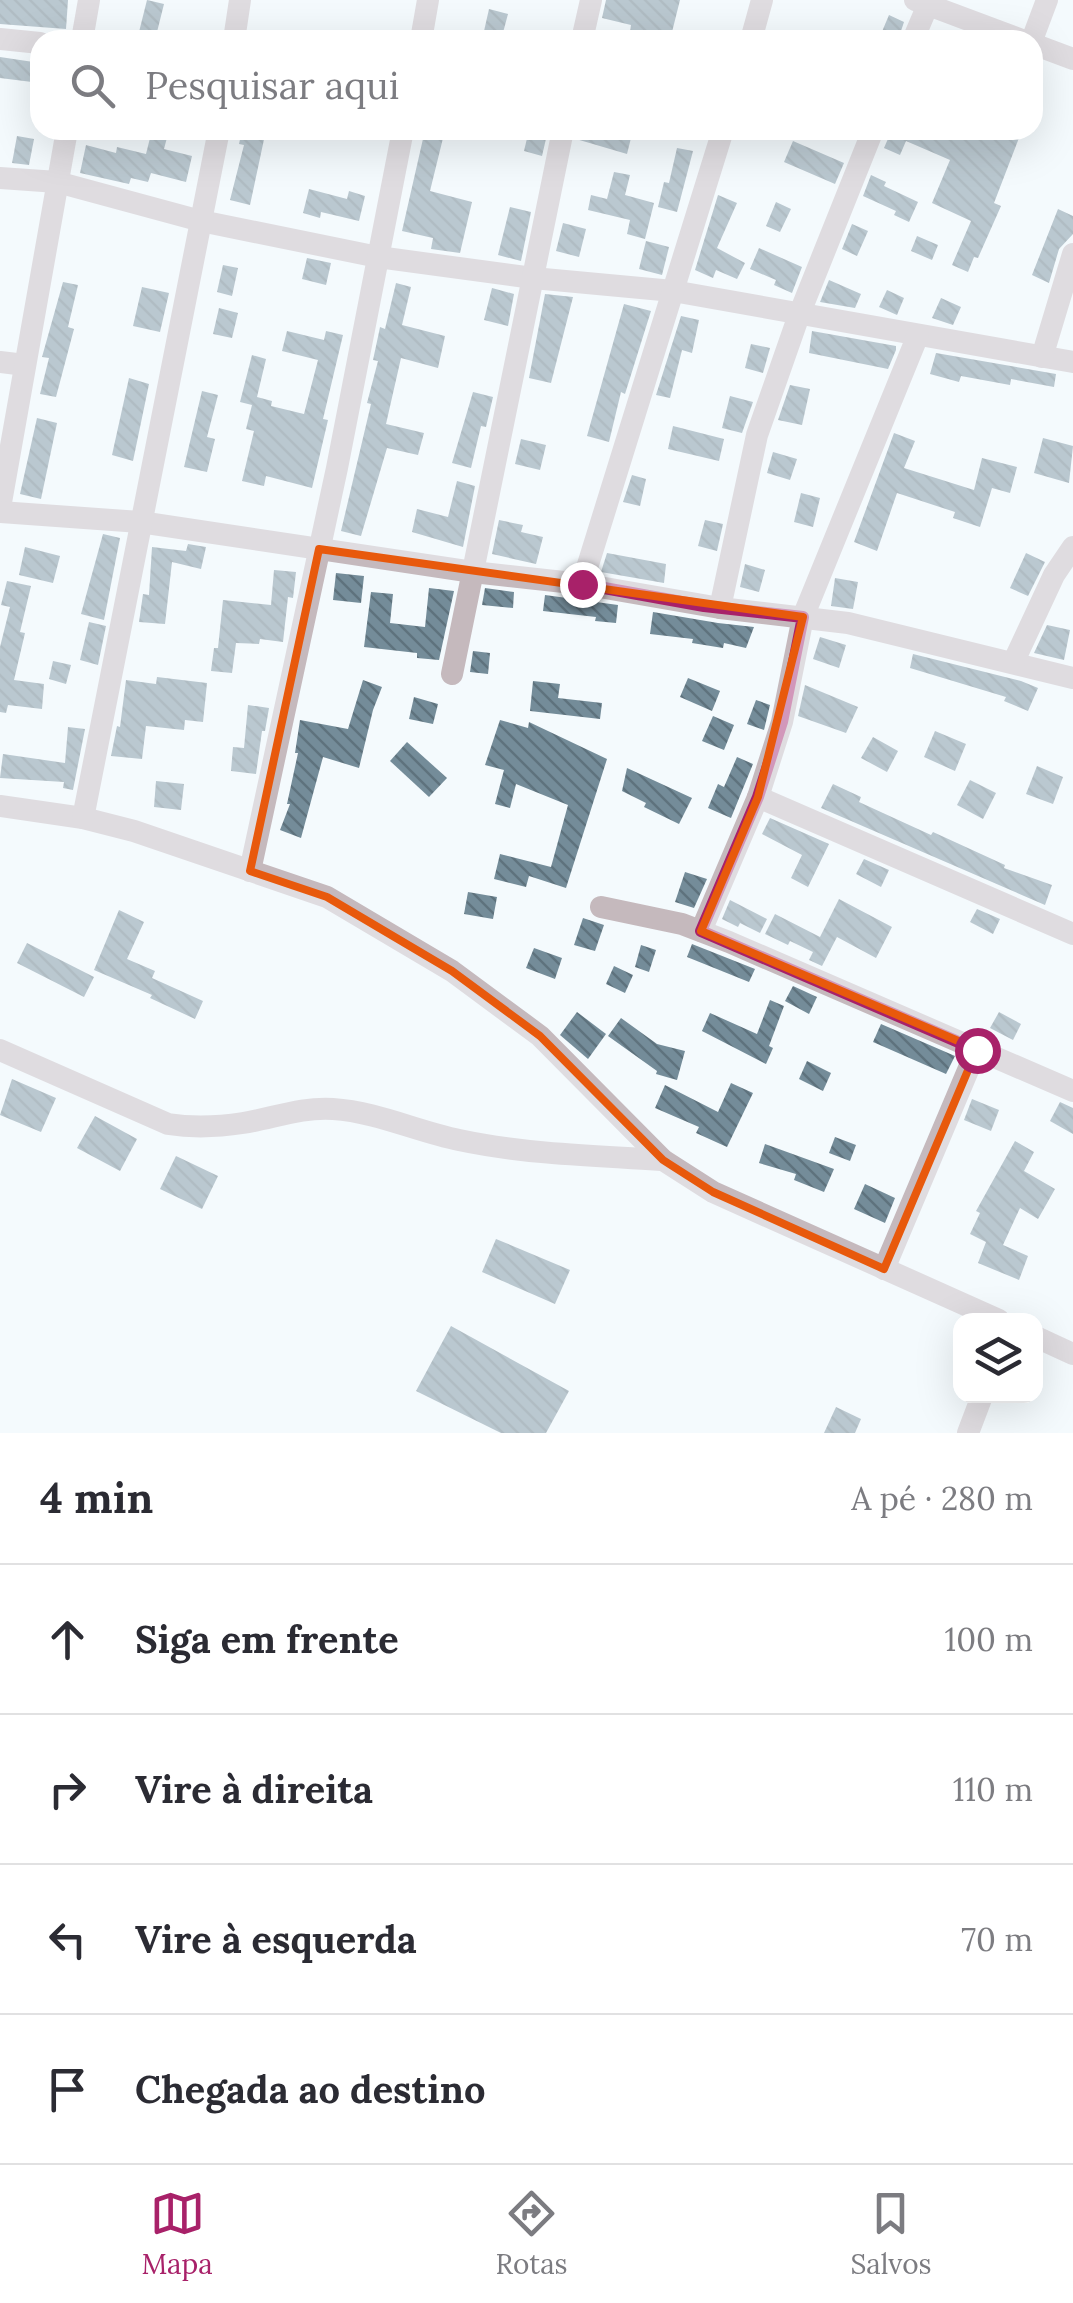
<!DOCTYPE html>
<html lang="pt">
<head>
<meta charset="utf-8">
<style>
	body { margin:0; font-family:Lora,serif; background:#f2f2f3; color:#2b2b33 }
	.controls { position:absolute; right:30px; bottom:30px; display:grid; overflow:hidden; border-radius:20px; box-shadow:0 10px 40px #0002 }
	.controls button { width:90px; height:90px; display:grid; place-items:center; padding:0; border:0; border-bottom:2px solid #e1e1e2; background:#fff; color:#2b2b33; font:50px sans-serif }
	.stop { position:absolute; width:30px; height:30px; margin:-22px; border:8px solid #a82169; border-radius:50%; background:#fff }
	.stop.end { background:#a82169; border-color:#fff; box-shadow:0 2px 10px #0008 }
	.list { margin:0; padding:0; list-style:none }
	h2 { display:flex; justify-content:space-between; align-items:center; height:130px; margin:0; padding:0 40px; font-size:42px }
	h2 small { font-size:32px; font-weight:400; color:#7c7c81 }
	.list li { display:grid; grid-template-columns:65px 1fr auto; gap:30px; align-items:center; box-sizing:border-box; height:150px; padding:0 40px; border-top:2px solid #e1e1e2 }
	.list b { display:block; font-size:38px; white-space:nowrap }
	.list em { font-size:32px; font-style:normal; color:#7c7c81 }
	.icon { flex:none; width:55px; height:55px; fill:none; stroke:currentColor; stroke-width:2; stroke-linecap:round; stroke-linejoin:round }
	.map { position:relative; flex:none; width:1073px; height:1433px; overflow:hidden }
	.search { position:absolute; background:#fff; box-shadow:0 10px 40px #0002; left:30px; right:30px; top:30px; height:110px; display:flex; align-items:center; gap:25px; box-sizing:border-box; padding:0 35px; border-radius:30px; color:#7c7c81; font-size:38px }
	.sheet { height:730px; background:#fff }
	nav { display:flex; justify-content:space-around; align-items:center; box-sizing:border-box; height:140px; border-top:2px solid #e1e1e2; background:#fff; font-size:28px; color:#7c7c81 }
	nav a { display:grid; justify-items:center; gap:5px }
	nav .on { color:#a82169 }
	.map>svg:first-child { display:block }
	.building { fill:url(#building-back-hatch) }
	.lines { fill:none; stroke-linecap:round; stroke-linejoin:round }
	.minor { stroke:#c5b9bd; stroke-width:22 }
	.route { stroke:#a82169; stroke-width:12 }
	.marked { fill:none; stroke:#e8590c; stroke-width:8; stroke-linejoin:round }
</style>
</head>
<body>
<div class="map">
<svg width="1073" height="1433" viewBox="0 0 1073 1433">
	<defs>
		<pattern id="building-back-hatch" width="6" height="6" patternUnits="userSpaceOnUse" patternTransform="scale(2.5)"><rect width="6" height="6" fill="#748c99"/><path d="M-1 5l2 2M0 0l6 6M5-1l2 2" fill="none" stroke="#5e727d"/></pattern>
	</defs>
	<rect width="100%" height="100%" fill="#f4fafd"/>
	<g class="building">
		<polygon points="0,0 68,0 66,29 0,24"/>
		<polygon points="147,0 164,4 155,40 137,40"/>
		<polygon points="606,0 680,0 670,40 630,32 631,25 602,18"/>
		<polygon points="489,9 508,14 501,40 482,40"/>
		<polygon points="889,15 904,22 898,40 881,34"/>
		<polygon points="0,57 40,63 40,83 0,78"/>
		<polygon points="152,130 169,130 164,149 192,156 186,182 151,173 148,182 131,178 129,184 80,173 86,145 116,153 117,147 146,154"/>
		<polygon points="242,130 266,130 250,205 230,200 244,145 239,144"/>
		<polygon points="425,130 445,130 430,191 472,202 460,253 431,249 433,238 402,231"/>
		<polygon points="529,130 548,130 542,156 524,151"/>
		<polygon points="578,130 633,130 627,154 576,139"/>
		<polygon points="888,130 1022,130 994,203 1001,206 978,258 974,257 968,272 952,265 971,221 932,203 950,160 906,141 900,155 884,148 890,134"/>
		<polygon points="17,136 34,139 29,165 12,163"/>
		<polygon points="793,141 844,163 835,184 784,162"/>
		<polygon points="677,148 693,151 677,212 658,207 664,182 669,183"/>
		<polygon points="614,172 630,175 625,195 654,203 645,239 627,234 630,220 588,210 591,195 607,199"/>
		<polygon points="871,175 886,182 884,186 918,202 909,222 894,215 896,211 863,196"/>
		<polygon points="309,189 347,199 349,191 365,196 359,221 321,212 320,218 303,213"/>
		<polygon points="718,195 737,203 717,248 745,263 737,279 716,270 713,278 695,270"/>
		<polygon points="776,202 791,209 780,232 766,226"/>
		<polygon points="510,207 531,212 521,261 498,255"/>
		<polygon points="1058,209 1073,216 1073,234 1059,249 1049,283 1032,275"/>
		<polygon points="563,223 586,229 579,257 556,251"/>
		<polygon points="852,224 868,231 857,256 842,249"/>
		<polygon points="917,236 938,245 932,260 911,251"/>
		<polygon points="646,241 669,247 662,275 639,269"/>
		<polygon points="759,248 802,267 792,293 774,285 776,280 750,269"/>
		<polygon points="307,258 331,263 326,285 302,279"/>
		<polygon points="223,265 238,268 232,296 217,292"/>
		<polygon points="829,280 861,294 855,308 820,302"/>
		<polygon points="63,282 78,285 68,327 74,329 56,397 40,394 49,358 42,357"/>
		<polygon points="396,283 411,287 402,325 445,336 438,368 401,358 386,424 424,433 418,455 387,448 361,536 341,531 371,404 367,403 378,361 373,360 379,332 380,327 385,329"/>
		<polygon points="142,287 169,293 160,332 133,326"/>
		<polygon points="492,288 514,294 508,326 484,320"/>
		<polygon points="887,290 904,298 897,315 879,307"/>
		<polygon points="545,294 573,297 551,383 529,378"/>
		<polygon points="941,298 961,307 953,325 932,318"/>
		<polygon points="624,304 651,311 625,394 621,392 609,442 587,436"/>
		<polygon points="219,308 238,313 232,338 213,334"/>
		<polygon points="681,316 699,320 692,353 682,350 670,398 656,395"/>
		<polygon points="287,331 324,340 326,331 343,335 323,419 328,420 312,488 266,476 264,486 242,481 254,431 246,429 252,405 240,402 252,355 266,359 257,397 272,401 271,406 304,414 318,360 282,351"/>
		<polygon points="812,331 896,346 896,350 888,369 809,353"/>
		<polygon points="751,344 770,348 763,373 745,368"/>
		<polygon points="936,353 1056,374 1054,387 1011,379 1010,385 961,376 959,382 930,374"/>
		<polygon points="129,378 149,384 133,461 112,455"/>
		<polygon points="790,385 810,389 802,425 778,420"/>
		<polygon points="202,391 218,395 207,437 215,439 207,472 184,467"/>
		<polygon points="473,392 493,397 486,427 481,426 471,468 452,463"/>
		<polygon points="730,396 753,402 742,433 722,428"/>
		<polygon points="37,418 57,423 41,499 20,494"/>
		<polygon points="673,426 724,439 719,461 668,449"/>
		<polygon points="894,433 915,441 904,468 974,490 982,458 1017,467 1010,493 992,488 980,527 953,518 955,512 897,493 877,551 854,542"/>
		<polygon points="1043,438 1073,446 1069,483 1034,473"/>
		<polygon points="521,439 546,445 540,470 515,464"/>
		<polygon points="773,452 797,459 790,480 767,473"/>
		<polygon points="632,475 646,479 640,506 623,502"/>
		<polygon points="457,481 475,486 463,547 412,532 417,509 448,517"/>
		<polygon points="801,493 820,498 813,527 794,522"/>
		<polygon points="499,520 523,525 521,532 543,537 536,564 492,554"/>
		<polygon points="705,520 723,524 717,551 698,546"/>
		<polygon points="103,534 120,538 104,620 81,614"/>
		<polygon points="188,544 206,547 201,569 172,562 165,624 139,622 143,594 149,595 152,547 186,551"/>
		<polygon points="25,547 60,556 53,583 19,575"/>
		<polygon points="607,553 666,564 664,583 601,572"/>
		<polygon points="1026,553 1045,562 1028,596 1010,588"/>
		<polygon points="745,564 765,570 759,592 740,587"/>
		<polygon points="274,570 296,572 293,598 288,597 283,642 260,639 259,644 236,643 232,673 211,671 214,648 218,648 223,600 271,605"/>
		<polygon points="336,573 364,576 361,603 333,600"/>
		<polygon points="835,578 858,582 853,609 831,606"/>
		<polygon points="7,581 31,586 20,632 25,633 14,680 44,684 42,709 8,705 6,713 0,712 0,647 10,607 1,605"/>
		<polygon points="429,588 454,591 439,660 417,658 417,653 364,647 371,592 393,594 390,623 425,627"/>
		<polygon points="485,588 514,592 513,608 482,605"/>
		<polygon points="545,595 618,605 616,623 595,621 596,617 543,611"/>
		<polygon points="653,612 718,623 754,627 746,648 724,643 723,648 692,643 693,639 650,634"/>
		<polygon points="89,622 106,626 98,665 80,660"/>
		<polygon points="1047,625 1070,630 1064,660 1034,653"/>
		<polygon points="820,637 846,645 839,668 813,659"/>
		<polygon points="473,651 490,653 488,674 470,672"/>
		<polygon points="913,654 1021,681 1038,688 1028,711 1004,701 1006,697 910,668"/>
		<polygon points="53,661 71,665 66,684 49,679"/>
		<polygon points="157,677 207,683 203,722 185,720 184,730 146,726 142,759 111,756 117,726 120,727 126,680 156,684"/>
		<polygon points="688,678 720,691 712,711 680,697"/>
		<polygon points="363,680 382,687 373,710 359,768 323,757 301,838 280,830 290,804 287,804 298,753 295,753 300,720 348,729"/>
		<polygon points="533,681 560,684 558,698 602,703 600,719 530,711"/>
		<polygon points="805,685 858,707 846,733 798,716"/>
		<polygon points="414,697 438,704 433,724 409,719"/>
		<polygon points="756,700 770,705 764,730 747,724"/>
		<polygon points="248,705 269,708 265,731 262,731 256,774 231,771 233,747 244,748"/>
		<polygon points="713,716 734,725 724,750 702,741"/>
		<polygon points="500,720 528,728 529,722 607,759 566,888 529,876 526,887 494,879 500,854 551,867 568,805 516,784 510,808 495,804 504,770 485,765"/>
		<polygon points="68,727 85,729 73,790 63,788 64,782 0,778 3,754 65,763"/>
		<polygon points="935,731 966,744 955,771 924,757"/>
		<polygon points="873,737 898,751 887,772 861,758"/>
		<polygon points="407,742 447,778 429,797 390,761"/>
		<polygon points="737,757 753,764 731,818 708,808 718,784 724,787"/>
		<polygon points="1037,766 1063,777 1053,804 1026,794"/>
		<polygon points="627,768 692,798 679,824 644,807 646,803 622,791"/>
		<polygon points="970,780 996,793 983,819 957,805"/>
		<polygon points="156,781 184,784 181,810 154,807"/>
		<polygon points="833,784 861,797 859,802 931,835 933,832 1005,865 1004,868 1052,885 1045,905 821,808"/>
		<polygon points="770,818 829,844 808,887 791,878 802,855 762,834"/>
		<polygon points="864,859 889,870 881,887 856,874"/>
		<polygon points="685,872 707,879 694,908 675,902"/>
		<polygon points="468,892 497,897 493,919 464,914"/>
		<polygon points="839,899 892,927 876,958 837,937 822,966 809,960 813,952 790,941 788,945 765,934 775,914 820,937"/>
		<polygon points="730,900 767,919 760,933 740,923 738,927 722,919"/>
		<polygon points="977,909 1000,919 993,934 970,922"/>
		<polygon points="119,910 144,922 127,959 155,971 152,978 203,1001 195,1019 150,998 152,995 94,970"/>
		<polygon points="583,918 604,925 595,951 574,945"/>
		<polygon points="27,943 94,977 84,997 17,963"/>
		<polygon points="692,944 755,969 749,982 687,957"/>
		<polygon points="641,945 656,950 649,972 635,967"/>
		<polygon points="534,948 562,958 555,979 526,968"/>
		<polygon points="614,966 633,975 625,993 606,984"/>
		<polygon points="793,986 817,997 809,1014 785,1001"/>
		<polygon points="770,1000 784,1006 769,1046 773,1048 766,1064 702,1031 710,1013 757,1034"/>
		<polygon points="577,1012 606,1034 588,1059 560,1035"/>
		<polygon points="999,1012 1021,1024 1013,1040 990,1028"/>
		<polygon points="621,1018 657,1044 685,1051 677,1080 656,1074 657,1071 608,1036"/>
		<polygon points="881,1024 955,1056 946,1074 873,1042"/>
		<polygon points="807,1061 831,1073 823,1091 799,1079"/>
		<polygon points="12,1079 56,1098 41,1132 0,1115"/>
		<polygon points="731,1083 753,1093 727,1147 696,1133 699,1127 655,1108 665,1085 718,1112"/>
		<polygon points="972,1099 999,1110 991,1131 964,1120"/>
		<polygon points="1060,1102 1073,1108 1073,1134 1050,1121"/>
		<polygon points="95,1116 137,1139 120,1171 77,1148"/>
		<polygon points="835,1137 856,1145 850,1161 829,1153"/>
		<polygon points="1015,1141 1034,1152 1024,1171 1055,1189 1038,1219 1020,1208 1003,1245 1028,1256 1019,1280 978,1263 986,1242 970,1234 980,1213 976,1211"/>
		<polygon points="765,1144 834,1169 824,1192 794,1180 796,1174 759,1163"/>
		<polygon points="176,1156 218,1176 202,1209 160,1189"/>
		<polygon points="865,1184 895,1198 885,1223 854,1209"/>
		<polygon points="496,1239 570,1270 555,1304 482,1272"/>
		<polygon points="451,1326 569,1391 546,1433 501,1433 416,1391"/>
		<polygon points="836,1407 861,1419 855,1433 824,1433"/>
	</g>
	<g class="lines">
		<g class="minor">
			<polyline points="915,0 1022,40"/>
			<polyline points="0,39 40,43"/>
			<polyline points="82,40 89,0"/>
			<polyline points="234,40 240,0"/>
			<polyline points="421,40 428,0"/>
			<polyline points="582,40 591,0"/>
			<polyline points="751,40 762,0"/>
			<polyline points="913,40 930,0"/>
			<polyline points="1032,40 1047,0"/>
			<polyline points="1033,44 1073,59"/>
			<polyline points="0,178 57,182 201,221 378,257 533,278 673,291 1073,362"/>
			<polyline points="1042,357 1073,254"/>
			<polyline points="0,362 25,365"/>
			<polyline points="0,508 67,130"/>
			<polyline points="0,512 140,522 473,572 582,584 720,608 848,623 1073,678"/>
			<polyline points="582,584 723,130"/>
			<polyline points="720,608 757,435 799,315 873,130"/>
			<polyline points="1013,663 1054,575 1073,547"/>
			<polyline points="452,674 563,130"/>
			<polyline points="758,797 1073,934"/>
			<polyline points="0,806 83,818 134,831 327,897 452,971 540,1036 663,1160 713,1192 999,1320"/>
			<polyline points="83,818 219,130"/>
			<polyline points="250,871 337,468 403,130"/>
			<polyline points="601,907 682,924 729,942 1073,1091"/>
			<polyline points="701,931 758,797 782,722 803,617 918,335"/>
			<path d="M0,1050L168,1124C194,1128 217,1127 243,1123C274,1118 301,1107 333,1109C377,1112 416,1131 459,1140C525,1154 596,1156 663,1160"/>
			<polyline points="884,1269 977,1049"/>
			<polyline points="1036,1337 1073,1354"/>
			<polyline points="968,1433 982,1396"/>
		</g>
	</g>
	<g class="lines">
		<polyline class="route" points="582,584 704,606 803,617 782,722 758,797 701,931 977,1050"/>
	</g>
	<path d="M0 0H1073V1433H0ZM319,549L803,617L758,797L701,931L977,1049L884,1269L713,1192L663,1160L540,1036L452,971L327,897L250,871Z" fill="#f4fafd" fill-opacity=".55" fill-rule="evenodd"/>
	<path class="marked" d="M319,549L803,617L758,797L701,931L977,1049L884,1269L713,1192L663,1160L540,1036L452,971L327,897L250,871Z"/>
</svg>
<div class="controls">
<button><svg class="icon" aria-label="layers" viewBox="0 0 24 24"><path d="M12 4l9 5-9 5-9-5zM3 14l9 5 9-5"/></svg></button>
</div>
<div class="stop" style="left:977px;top:1050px"></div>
<div class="stop end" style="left:582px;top:584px"></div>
<div class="search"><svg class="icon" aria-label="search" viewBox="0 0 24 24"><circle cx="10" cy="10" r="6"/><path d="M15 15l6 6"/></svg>Pesquisar aqui</div>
</div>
<section class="sheet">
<h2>4 min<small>A pé · 280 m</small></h2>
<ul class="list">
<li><svg class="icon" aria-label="ahead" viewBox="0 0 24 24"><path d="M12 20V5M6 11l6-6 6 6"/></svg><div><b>Siga em frente</b></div><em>100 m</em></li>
<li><svg class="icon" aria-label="right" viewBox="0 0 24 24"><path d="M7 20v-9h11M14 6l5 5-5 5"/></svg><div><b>Vire à direita</b></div><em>110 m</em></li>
<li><svg class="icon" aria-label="left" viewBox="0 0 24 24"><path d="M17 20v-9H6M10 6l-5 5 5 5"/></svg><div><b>Vire à esquerda</b></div><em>70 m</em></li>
<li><svg class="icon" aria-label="arrive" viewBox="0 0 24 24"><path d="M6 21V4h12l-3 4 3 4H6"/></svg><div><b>Chegada ao destino</b></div></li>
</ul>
</section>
<nav>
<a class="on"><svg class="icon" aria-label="map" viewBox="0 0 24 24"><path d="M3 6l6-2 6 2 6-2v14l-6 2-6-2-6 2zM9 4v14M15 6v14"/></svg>Mapa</a>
<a><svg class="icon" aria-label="directions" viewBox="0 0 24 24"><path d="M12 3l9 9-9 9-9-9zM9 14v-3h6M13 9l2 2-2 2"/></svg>Rotas</a>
<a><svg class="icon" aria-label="saved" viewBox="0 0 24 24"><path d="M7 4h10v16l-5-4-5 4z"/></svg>Salvos</a>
</nav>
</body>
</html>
